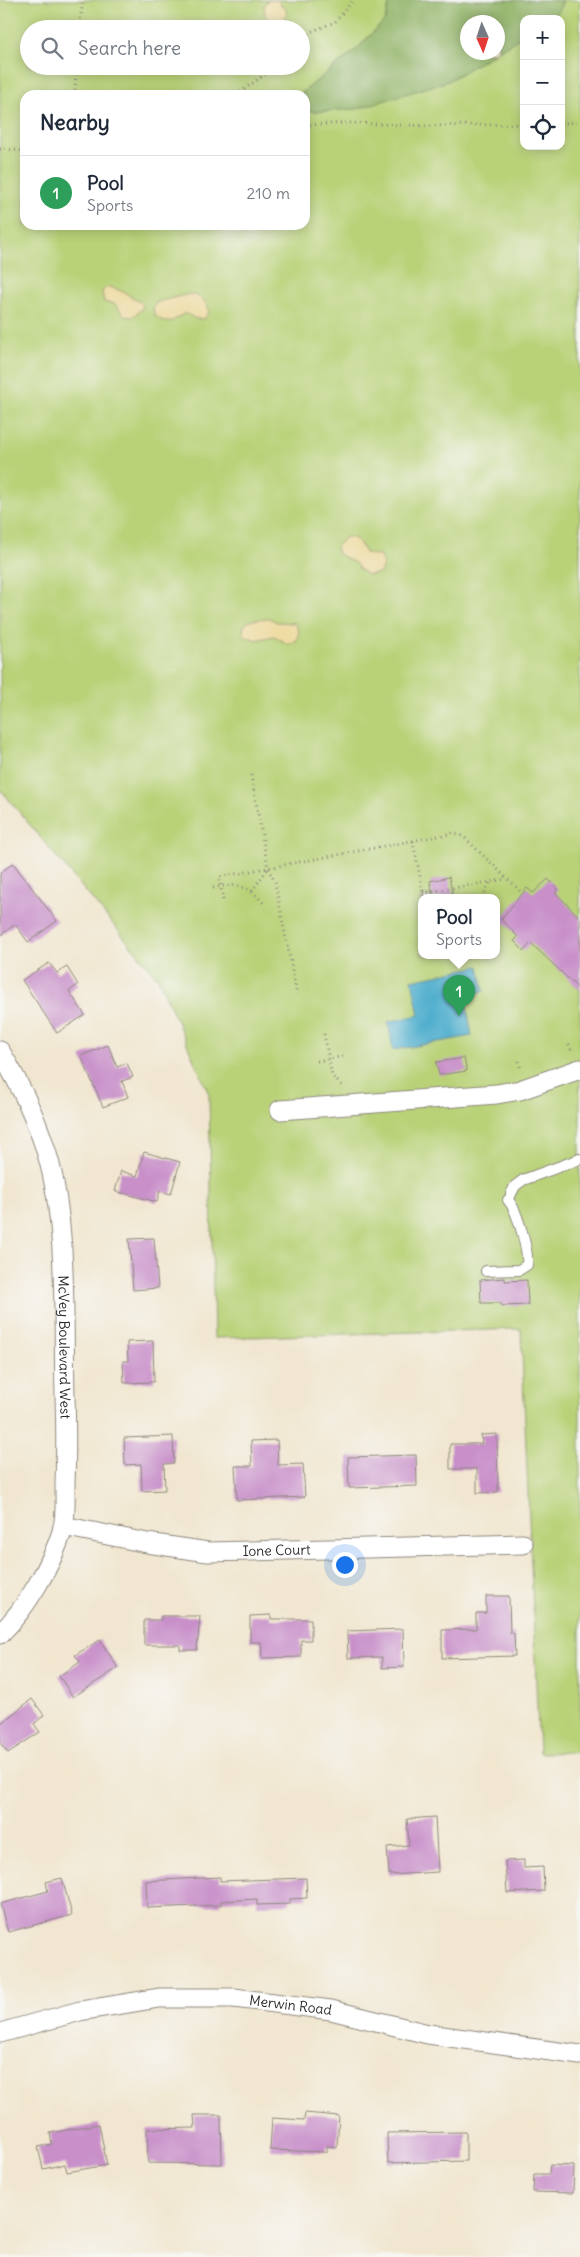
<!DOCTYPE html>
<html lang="en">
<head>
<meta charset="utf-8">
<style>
	body { margin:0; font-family:Delius,sans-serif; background:#f6f6f7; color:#1f2937 }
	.controls { position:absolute; right:15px; top:15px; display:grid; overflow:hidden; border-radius:10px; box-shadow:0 2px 12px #0003 }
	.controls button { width:45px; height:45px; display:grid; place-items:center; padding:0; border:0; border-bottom:1px solid #e0e1e3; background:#fff; color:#1f2937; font:25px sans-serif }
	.compass { position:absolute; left:460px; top:15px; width:45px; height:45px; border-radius:50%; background:#fff; box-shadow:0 2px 12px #0003; rotate:177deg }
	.you { position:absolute; left:344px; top:1564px; width:18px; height:18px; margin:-12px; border:4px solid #fff; border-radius:50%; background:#1a73e8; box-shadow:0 0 0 8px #1a73e833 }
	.badge { display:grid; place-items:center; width:32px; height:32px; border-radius:50%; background:#1f6fb2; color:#fff; font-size:16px; font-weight:700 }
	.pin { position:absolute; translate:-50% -41px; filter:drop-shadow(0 1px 2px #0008) }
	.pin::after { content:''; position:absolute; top:26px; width:18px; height:15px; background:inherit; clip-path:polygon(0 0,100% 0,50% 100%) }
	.popup { position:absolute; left:418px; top:894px; width:82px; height:65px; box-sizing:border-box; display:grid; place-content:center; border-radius:10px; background:#fff; filter:drop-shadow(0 1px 4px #0005); font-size:16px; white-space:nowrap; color:#747a83 }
	.popup b { font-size:19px; color:#1f2937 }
	.popup::after { content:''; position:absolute; left:50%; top:100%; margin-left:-10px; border:10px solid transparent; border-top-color:#fff }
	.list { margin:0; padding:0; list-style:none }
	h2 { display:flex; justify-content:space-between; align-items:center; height:65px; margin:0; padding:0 20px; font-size:21px }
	h2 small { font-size:16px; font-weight:400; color:#747a83 }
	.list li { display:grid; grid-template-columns:32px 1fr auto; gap:15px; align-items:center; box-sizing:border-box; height:75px; padding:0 20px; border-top:1px solid #e0e1e3 }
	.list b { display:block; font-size:19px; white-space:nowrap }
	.list p { margin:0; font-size:16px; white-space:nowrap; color:#747a83 }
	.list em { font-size:16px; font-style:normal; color:#747a83 }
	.icon { flex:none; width:28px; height:28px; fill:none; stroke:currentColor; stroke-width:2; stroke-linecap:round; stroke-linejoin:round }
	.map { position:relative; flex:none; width:580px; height:2257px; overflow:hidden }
	.search { position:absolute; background:#fff; box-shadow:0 2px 12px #0003; left:20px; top:20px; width:290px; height:55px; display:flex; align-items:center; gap:12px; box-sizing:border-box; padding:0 18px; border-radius:28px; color:#747a83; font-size:19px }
	.panel { position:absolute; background:#fff; box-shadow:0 2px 12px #0003; left:20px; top:90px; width:290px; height:140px; border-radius:15px }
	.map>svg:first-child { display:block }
	.green { fill:#b9d278; stroke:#727e52; fill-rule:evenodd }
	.forest { fill:#92b468; stroke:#5e704a }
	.sand { fill:#eeda9e; stroke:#8c8264 }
	.water { fill:#4eadcd; stroke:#3c6c7c }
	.building { fill:#c88fc9 }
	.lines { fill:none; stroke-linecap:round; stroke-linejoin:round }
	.lane-casing { stroke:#8e887d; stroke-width:12 }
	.street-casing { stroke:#8e887d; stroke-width:21 }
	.path { stroke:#8e887d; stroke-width:3; stroke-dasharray:1 4; stroke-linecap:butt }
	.lane { stroke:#fff; stroke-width:10 }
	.street { stroke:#fff; stroke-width:19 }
	.labels { text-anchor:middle; stroke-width:4; stroke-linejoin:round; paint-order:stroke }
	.street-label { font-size:14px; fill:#2b2b2b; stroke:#f6f6f2 }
</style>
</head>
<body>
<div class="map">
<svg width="580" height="2257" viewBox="0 0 580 2257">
	<rect width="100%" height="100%" fill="#f6f6f2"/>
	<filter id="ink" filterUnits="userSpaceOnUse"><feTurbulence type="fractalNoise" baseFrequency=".02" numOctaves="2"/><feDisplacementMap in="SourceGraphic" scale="10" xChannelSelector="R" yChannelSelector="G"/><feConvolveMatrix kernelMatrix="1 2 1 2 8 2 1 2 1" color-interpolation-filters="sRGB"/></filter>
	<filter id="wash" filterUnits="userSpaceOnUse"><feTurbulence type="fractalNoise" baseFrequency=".0096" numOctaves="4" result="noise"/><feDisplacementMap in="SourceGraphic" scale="20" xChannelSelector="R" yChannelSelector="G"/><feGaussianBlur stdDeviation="1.12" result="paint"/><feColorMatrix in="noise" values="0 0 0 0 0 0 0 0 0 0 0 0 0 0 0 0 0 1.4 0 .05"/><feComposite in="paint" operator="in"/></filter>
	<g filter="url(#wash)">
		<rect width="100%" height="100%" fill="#f1e6cf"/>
		<path class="green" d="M0,0H390L385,20L356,50L299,95H25V225H305V108L314,112L448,81L524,35V146H561V19H551C557,15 562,8 562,0H580V1752L539,1753L521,1329L214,1338L209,1094L158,978L0,789ZM29,29H301V66H29ZM422,897H496V955H422Z"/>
		<path class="forest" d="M390,0H562C562,22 539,19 524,19V35L498,51V22H468V52L495,53L448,81L357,109L314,112L305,108V95H299L356,50L385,20Z"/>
		<g class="sand">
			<polygon points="268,0 279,0 281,6 285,8 287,13 283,20 272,22 265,16 264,5"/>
			<path d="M107,287C114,286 138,299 143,305L142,309L132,317L125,316L115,304L104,302L102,291Z"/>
			<path d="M189,294C199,295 208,302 209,312L204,319H196L185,313L172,321L165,322L155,316L153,308L157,302Z"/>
			<path d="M345,537C357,536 360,543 365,553L380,556L383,565L380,573L368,575L360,570L355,563L338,554L336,547Z"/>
			<path d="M269,618L277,622L295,623L299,632L296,641L288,644L274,636L256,640L244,635C239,619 258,619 269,618Z"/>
		</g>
		<polygon class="water" points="479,966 484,991 465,996 472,1036 393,1050 388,1022 419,1015 412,980"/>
		<g id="blocks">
			<g class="building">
				<polygon points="13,863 57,921 28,942 15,924 0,936 0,873"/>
				<polygon points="449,877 453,897 433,897 430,881"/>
				<polygon points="548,879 558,889 555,892 580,918 580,990 531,943 524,951 514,941 518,937 501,919 527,888 533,893"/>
				<polygon points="49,963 57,973 67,967 78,985 69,991 85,1015 57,1033 22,980"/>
				<polygon points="108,1045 117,1067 127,1063 133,1077 122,1081 128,1097 103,1107 81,1056"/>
				<polygon points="464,1058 467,1071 439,1075 436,1062"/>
				<polygon points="144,1152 180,1162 171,1194 160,1191 157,1202 115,1191 121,1171 137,1176"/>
				<polygon points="154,1238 158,1288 133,1290 129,1239"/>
				<polygon points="505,1278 505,1281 527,1280 528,1305 501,1306 501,1303 481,1303 480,1280"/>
				<polygon points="153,1341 154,1382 124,1383 123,1361 128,1361 127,1342"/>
				<polygon points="497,1434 498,1492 477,1493 477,1469 450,1469 450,1444 482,1444 481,1435"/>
				<polygon points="173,1436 174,1463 164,1464 165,1490 142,1491 141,1464 125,1465 124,1438"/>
				<polygon points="277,1440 278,1465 303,1464 305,1497 237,1500 235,1466 252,1466 251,1441"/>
				<polygon points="416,1455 417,1486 349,1488 348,1457"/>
				<polygon points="486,1596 509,1596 510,1633 514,1633 515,1656 442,1658 442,1630 476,1629 476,1613 486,1613"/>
				<polygon points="271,1615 271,1619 311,1619 311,1640 301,1640 301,1657 262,1658 261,1642 250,1642 250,1616"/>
				<polygon points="161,1616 200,1616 197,1650 180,1650 180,1645 144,1645 144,1620 161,1620"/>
				<polygon points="403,1629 404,1667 382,1668 382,1657 348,1658 347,1631"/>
				<polygon points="100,1640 118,1668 73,1697 59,1676 80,1662 75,1655"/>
				<polygon points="32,1699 44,1715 34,1724 40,1732 8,1753 0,1743 0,1724"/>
				<polygon points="435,1817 438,1872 389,1875 387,1847 409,1845 407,1819"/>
				<polygon points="524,1860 524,1868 543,1867 544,1891 507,1893 505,1861"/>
				<polygon points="220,1877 220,1881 306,1878 307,1898 290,1899 290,1904 257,1905 257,1899 221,1901 221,1905 147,1908 146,1881"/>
				<polygon points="62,1878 72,1915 8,1932 0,1904 48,1891 46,1882"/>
				<polygon points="305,2113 339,2116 337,2147 327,2146 327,2152 270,2150 272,2118 304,2120"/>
				<polygon points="194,2115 221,2115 222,2164 148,2163 147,2129 195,2128"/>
				<polygon points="99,2124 107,2165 67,2172 65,2164 43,2169 38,2147 52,2144 50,2133"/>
				<polygon points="466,2132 466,2161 388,2163 387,2133"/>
				<polygon points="550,2165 574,2166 573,2193 533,2192 534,2174 549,2174"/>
			</g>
		</g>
	</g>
	<g filter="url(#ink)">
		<use href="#blocks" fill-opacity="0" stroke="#8e887d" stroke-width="1"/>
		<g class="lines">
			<g class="lane-casing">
				<g id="lane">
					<polyline points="511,1194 515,1186 523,1180 580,1159"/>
					<path d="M486,1271L519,1270L527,1265C529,1252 517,1209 508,1200"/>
				</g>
			</g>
			<g class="street-casing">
				<g id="street">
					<path id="s1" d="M0,1051C20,1084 36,1117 47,1154C68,1223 63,1322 65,1395C66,1426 66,1456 65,1486C65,1499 66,1515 63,1528C53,1563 26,1609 0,1634"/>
					<polyline points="280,1110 497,1094 520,1090 580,1069"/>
					<path id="s2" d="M63,1526L147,1543L208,1552L523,1544"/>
					<path id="s3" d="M0,2033L80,2011L159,1998H234L331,2010L428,2034L580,2055"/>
				</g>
			</g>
			<g class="path">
				<polyline points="79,29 83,0"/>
				<polyline points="301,41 310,32 335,22 353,0"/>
				<polyline points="75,95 76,66"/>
				<polyline points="236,95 277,66"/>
				<polyline points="561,123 580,122"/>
				<polyline points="305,125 351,123 428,126 524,124"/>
				<polyline points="0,149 25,151"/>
				<polyline points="251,775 268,868 275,882 297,995"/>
				<polyline points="413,841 424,897"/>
				<path d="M213,888C235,882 250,886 264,904"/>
				<polyline points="252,891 268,868"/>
				<polyline points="423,893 507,879"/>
				<polyline points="482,897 490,883"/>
				<polyline points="223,900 219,877 454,833 463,836 522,893"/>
				<polyline points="324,1034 332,1076 344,1088"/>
				<polyline points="569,1044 572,1053"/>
				<polyline points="317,1061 346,1056"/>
				<polyline points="519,1061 521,1070"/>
			</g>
			<use href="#lane" class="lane"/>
			<use href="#street" class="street"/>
		</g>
	</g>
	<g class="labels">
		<g class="street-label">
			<text dy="5" stroke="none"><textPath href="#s1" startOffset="308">McVey Boulevard West</textPath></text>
			<text dy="5" stroke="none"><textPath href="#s2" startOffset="216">Ione Court</textPath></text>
			<text dy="5" stroke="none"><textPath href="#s3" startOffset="295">Merwin Road</textPath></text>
		</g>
	</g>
</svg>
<div class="controls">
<button>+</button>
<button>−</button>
<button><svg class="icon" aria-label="locate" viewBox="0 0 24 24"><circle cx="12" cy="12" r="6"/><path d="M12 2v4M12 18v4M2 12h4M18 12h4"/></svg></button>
</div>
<svg class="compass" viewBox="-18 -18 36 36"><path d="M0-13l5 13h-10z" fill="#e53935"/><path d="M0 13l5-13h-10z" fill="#747a83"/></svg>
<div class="you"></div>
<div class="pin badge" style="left:459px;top:1016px;background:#2e9e5b">1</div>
<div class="popup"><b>Pool</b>Sports</div>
<div class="search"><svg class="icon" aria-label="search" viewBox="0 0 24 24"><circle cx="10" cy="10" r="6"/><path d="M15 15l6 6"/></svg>Search here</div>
<section class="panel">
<h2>Nearby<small></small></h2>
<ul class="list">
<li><span class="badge" style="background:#2e9e5b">1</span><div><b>Pool</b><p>Sports</p></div><em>210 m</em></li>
</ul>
</section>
</div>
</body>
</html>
